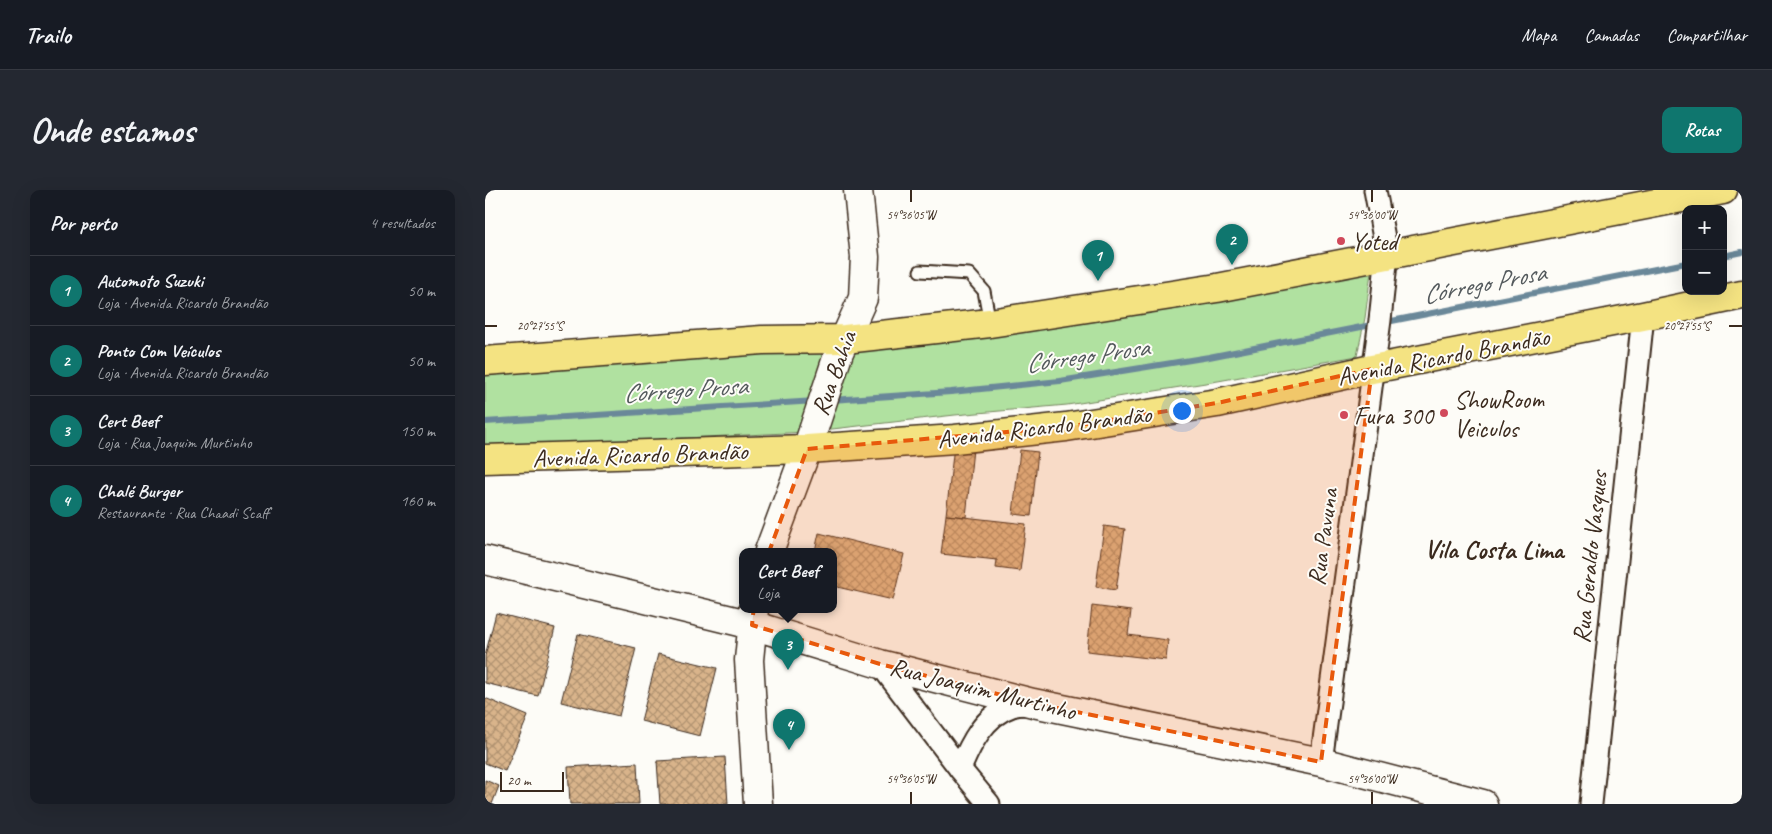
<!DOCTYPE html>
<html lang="pt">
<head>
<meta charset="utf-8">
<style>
	body { margin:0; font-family:Caveat,sans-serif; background:#242831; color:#f1f3f6 }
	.controls { position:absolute; right:15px; top:15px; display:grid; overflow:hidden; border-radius:10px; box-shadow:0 5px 20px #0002 }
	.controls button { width:45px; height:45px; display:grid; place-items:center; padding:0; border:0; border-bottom:1px solid #363941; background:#171b24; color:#f1f3f6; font:25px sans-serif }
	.scale { position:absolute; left:15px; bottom:12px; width:64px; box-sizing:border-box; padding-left:5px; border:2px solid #3b2a1e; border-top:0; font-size:14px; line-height:18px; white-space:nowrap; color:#3b2a1e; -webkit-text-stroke:4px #fdfcf7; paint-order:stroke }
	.you { position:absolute; left:696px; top:220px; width:18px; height:18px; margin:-12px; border:4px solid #fff; border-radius:50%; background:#1a73e8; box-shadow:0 0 0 8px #1a73e833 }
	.badge { display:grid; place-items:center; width:32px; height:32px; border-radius:50%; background:#0f766e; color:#fff; font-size:16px; font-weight:700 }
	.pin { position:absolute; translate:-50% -41px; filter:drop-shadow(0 1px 2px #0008) }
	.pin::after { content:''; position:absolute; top:26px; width:18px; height:15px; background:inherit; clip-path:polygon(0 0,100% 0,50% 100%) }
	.popup { position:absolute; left:254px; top:358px; width:98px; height:65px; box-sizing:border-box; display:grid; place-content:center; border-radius:10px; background:#171b24; filter:drop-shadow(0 1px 4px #0005); font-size:16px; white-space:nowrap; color:#9ea1a6 }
	.popup b { font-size:19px; color:#f1f3f6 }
	.popup::after { content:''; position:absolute; left:50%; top:100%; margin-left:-10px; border:10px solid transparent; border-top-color:#171b24 }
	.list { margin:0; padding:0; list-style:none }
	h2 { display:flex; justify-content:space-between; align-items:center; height:65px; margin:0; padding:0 20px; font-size:21px }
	h2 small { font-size:16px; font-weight:400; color:#9ea1a6 }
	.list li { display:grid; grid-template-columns:32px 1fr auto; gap:15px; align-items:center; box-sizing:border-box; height:70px; padding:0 20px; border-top:1px solid #363941 }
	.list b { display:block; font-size:19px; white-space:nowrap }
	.list p { margin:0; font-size:16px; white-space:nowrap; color:#9ea1a6 }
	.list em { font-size:16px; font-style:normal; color:#9ea1a6 }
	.map { position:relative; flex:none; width:1257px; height:614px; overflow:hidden; border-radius:10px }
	header { display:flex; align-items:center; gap:30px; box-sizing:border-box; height:70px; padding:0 25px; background:#171b24; border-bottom:1px solid #363941 }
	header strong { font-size:24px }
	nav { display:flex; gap:28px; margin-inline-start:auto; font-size:18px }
	.intro { display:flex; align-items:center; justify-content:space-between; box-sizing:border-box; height:120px; padding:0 30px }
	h1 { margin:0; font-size:35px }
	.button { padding:12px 22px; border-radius:10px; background:#0f766e; color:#fff; font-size:18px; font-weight:700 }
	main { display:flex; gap:30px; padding:0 30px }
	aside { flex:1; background:#171b24; border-radius:10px; box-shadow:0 5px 20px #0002 }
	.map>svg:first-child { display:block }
	.green { fill:#b0e1a0; stroke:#76865f }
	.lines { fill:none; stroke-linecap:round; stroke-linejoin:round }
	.stream { stroke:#6b8899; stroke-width:6 }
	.building { fill:url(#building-cross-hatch); stroke:#3b2a1e }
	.lane-casing { stroke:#3b2a1e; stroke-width:15 }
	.street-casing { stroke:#3b2a1e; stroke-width:25 }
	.secondary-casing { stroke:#3b2a1e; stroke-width:31 }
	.primary-casing { stroke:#3b2a1e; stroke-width:31 }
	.lane { stroke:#fdfcf7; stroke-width:11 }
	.street { stroke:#fdfcf7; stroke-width:21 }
	.secondary { stroke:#fdfcf7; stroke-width:28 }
	.primary { stroke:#f4e382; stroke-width:28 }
	.marked { fill:#e8590c; fill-opacity:0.2; stroke:#e8590c; stroke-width:4; stroke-dasharray:10 6; stroke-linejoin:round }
	.ticks { fill:none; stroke:#3b2a1e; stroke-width:2 }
	.poi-dot { fill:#d1495b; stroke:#fdfcf7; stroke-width:2 }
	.labels { text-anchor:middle; stroke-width:4; stroke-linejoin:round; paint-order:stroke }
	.poi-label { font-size:25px; fill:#3b2a1e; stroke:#fdfcf7; text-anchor:start }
	.street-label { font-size:25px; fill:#3b2a1e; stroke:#fdfcf7 }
	.water-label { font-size:26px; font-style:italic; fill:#53595c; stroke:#fdfcf7 }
	.neighbourhood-label { font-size:26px; font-weight:bold; fill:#3b2a1e; stroke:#fdfcf7 }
	.ticks-label { font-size:12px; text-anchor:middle; fill:#3b2a1e; stroke:#fdfcf7; stroke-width:4; stroke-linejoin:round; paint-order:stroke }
</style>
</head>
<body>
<header>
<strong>Trailo</strong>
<nav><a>Mapa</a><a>Camadas</a><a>Compartilhar</a></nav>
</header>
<div class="intro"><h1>Onde estamos</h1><a class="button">Rotas</a></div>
<main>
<aside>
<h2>Por perto<small>4 resultados</small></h2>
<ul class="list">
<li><span class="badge">1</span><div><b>Automoto Suzuki</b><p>Loja · Avenida Ricardo Brandão</p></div><em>50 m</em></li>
<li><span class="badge">2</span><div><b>Ponto Com Veículos</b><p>Loja · Avenida Ricardo Brandão</p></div><em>50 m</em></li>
<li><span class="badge">3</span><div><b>Cert Beef</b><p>Loja · Rua Joaquim Murtinho</p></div><em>150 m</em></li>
<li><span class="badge">4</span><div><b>Chalé Burger</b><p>Restaurante · Rua Chaadi Scaff</p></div><em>160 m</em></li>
</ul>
</aside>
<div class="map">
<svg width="1257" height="614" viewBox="0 0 1257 614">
	<defs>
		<pattern id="building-cross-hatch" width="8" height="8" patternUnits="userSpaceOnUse" patternTransform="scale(1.25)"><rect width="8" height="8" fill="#d9b48b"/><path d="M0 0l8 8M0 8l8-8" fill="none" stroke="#b19371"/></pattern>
	</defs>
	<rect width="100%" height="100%" fill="#fdfcf7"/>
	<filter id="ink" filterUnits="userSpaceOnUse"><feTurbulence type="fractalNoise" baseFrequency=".02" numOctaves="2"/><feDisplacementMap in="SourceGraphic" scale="10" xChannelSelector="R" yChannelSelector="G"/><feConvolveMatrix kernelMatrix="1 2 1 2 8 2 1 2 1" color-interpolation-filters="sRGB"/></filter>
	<g filter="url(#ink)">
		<polygon class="green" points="886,82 880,128 872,166 733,191 582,215 470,225 321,242 0,258 0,180 464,152 572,137 733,107"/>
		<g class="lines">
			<g class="stream">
				<polyline points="1238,66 1257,62"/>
				<polyline points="346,210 466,202 575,191 724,167 1201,73"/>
				<polyline points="0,232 331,211"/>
			</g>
		</g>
		<g class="building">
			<polygon points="469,256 488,259 481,327 461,325"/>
			<polygon points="535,260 553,262 546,326 528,324"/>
			<polygon points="461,325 541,334 535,381 511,378 512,370 456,364"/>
			<polygon points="619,336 640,339 631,400 611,397"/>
			<polygon points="334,343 419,364 408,410 348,396 348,361 330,361"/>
			<polygon points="607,416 646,421 643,445 683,450 681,470 602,461"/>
			<polygon points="11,423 70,438 53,506 0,493 0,466"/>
			<polygon points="93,444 151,458 134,526 76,512"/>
			<polygon points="173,464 232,478 215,546 156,531"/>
			<polygon points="0,508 43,526 20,581 0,573"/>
			<polygon points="240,567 243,614 175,614 172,571"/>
			<polygon points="152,573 154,614 85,614 83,577"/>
			<polygon points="0,590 14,596 7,614 0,614"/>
		</g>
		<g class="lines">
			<g class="lane-casing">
				<polyline id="lane" points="435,81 484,84 499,101 505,133"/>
			</g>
			<g class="street-casing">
				<g id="street">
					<polyline points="395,474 475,579 504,614"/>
					<polyline points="836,572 895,130 902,64 890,0"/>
					<path d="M475,579C485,555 499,525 527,516C533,514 540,514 547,513"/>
					<polyline points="1106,614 1158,126"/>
				</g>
			</g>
			<g class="secondary-casing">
				<g id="secondary">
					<polyline points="284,361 322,259 354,162 378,108 380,67 373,0"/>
					<polyline points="0,370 267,435 395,474 548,513 836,572 998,614"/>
					<polyline points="269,419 264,470 273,614"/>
				</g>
			</g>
			<g class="primary-casing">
				<g id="primary">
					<polyline points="0,171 277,150 360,149 505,133 732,98 1238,0"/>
					<polyline points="0,269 322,259 470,249 581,237 732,213 887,179 1158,126 1257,105"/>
				</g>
			</g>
			<use href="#lane" class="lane"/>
			<use href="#street" class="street"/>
			<use href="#secondary" class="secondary"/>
			<use href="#primary" class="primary"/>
		</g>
	</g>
	<path class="marked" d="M887,179L836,572L548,513L395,474L267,435L271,397L322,259L581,237L732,213Z"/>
	<path class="ticks" d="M426,0V12M887,0V12M0,136H12M1244,136H1257M426,602V614M887,602V614"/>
	<g class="poi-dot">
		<circle cx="856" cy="51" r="5"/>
		<circle cx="959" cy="223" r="5"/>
		<circle cx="859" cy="225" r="5"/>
	</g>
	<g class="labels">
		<g class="poi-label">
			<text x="866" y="60">Yoted</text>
			<text x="969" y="218">ShowRoom<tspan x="969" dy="29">Veiculos</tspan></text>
			<text x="869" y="234">Fura 300</text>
		</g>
		<g class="street-label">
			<text transform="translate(958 166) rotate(-11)" y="9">Avenida Ricardo Brandão</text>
			<text transform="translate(348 183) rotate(-70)" y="9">Rua Bahia</text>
			<text transform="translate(559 236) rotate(-7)" y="9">Avenida Ricardo Brandão</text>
			<text transform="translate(155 264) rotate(-2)" y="9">Avenida Ricardo Brandão</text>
			<text transform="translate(837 347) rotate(-82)" y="9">Rua Pavuna</text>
			<text transform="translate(1104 367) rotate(-84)" y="9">Rua Geraldo Vasques</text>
			<text transform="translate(498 498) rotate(14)" y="9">Rua Joaquim Murtinho</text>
		</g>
		<g class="water-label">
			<text transform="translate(999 93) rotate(-11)" y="9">Córrego Prosa</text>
			<text transform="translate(602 165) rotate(-8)" y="9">Córrego Prosa</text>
			<text transform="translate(200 199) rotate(-4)" y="9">Córrego Prosa</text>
		</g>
		<g class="neighbourhood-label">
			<text x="1009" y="368">Vila Costa Lima</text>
		</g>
	</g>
	<g class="ticks-label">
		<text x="426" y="29">54°36'05"W</text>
		<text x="887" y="29">54°36'00"W</text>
		<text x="55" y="140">20°27'55"S</text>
		<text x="1202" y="140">20°27'55"S</text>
		<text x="426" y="593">54°36'05"W</text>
		<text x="887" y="593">54°36'00"W</text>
	</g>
</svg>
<div class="controls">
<button>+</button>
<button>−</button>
</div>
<div class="scale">20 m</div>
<div class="you"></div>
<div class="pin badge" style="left:613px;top:91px">1</div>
<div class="pin badge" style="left:747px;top:75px">2</div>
<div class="pin badge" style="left:303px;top:480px">3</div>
<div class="popup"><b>Cert Beef</b>Loja</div>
<div class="pin badge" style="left:304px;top:560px">4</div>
</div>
</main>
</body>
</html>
